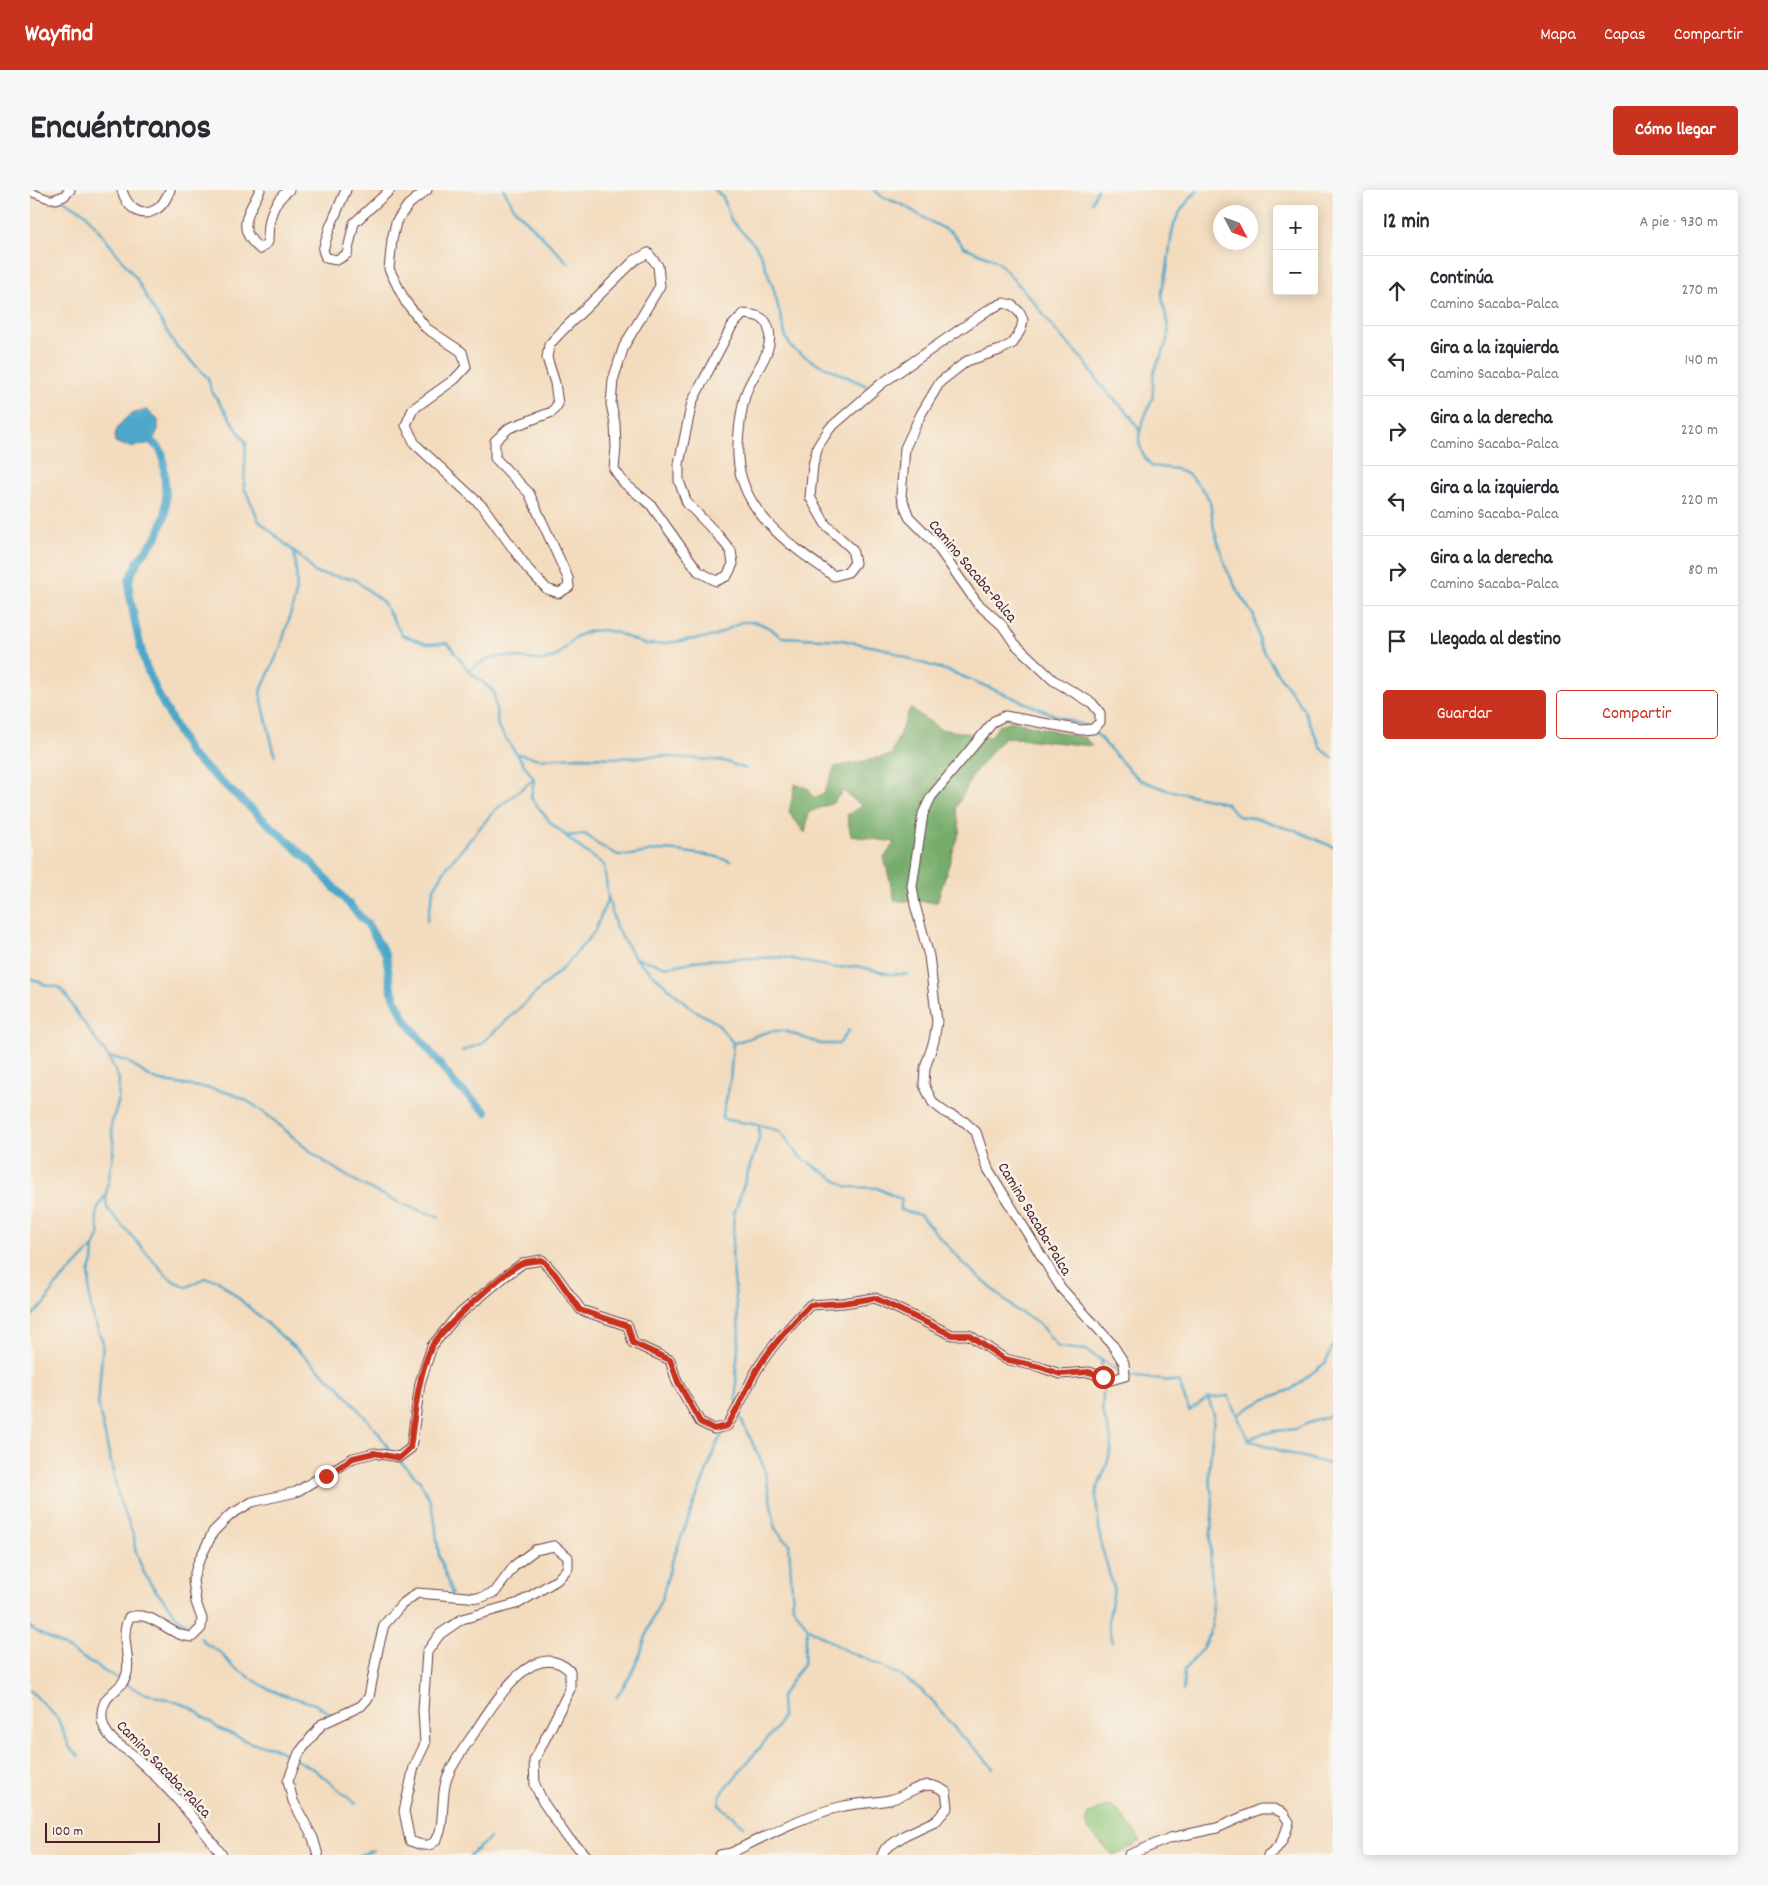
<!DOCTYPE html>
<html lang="es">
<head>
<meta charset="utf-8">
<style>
	body { margin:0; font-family:Dekko,sans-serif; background:#f7f7f7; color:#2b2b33 }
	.controls { position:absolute; right:15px; top:15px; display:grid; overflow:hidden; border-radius:5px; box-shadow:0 2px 12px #0003 }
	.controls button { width:45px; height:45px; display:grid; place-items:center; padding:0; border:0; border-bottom:1px solid #e1e1e2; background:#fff; color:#2b2b33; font:25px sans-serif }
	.compass { position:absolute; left:1183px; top:15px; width:45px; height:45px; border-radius:50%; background:#fff; box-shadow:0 2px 12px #0003; rotate:131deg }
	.scale { position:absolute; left:15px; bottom:12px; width:115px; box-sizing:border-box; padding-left:5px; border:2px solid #4a1f2b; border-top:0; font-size:14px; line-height:18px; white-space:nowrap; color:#4a1f2b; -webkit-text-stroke:4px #f7f3e8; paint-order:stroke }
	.stop { position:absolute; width:15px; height:15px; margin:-11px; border:4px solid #c8321e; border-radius:50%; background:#fff }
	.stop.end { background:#c8321e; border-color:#fff; box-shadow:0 1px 5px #0008 }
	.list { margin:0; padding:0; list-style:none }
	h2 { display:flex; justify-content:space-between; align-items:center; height:65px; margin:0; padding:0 20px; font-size:21px }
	h2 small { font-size:16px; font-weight:400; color:#7c7c81 }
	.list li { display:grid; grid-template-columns:32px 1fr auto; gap:15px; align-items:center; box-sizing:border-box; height:70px; padding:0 20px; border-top:1px solid #e1e1e2 }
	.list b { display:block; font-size:19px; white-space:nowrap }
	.list p { margin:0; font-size:16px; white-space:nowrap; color:#7c7c81 }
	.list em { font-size:16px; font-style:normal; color:#7c7c81 }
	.actions { display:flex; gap:10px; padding:15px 20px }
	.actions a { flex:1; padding:11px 0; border:1px solid #c8321e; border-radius:5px; text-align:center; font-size:18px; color:#c8321e }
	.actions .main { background:#c8321e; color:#fff }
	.icon { flex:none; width:28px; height:28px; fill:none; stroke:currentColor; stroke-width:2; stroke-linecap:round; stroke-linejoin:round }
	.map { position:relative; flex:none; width:1303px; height:1665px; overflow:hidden; border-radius:5px }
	header { display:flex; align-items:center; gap:30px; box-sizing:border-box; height:70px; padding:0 25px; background:#c8321e; color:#fff }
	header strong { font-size:24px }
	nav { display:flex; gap:28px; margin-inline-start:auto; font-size:18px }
	.intro { display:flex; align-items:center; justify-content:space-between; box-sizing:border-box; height:120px; padding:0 30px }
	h1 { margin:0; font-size:35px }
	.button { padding:12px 22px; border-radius:5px; background:#c8321e; color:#fff; font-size:18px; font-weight:700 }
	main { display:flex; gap:30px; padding:0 30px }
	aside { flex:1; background:#fff; border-radius:5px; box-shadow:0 2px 12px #0003 }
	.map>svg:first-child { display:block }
	.green { fill:#91c87b; stroke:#6e7453 }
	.forest { fill:#74ac6b; stroke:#5f664b }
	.water { fill:#4ba8ca; stroke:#4a647a }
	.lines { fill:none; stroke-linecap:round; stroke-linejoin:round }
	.stream { stroke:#4ba8ca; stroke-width:2.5 }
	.canal { stroke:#4ba8ca; stroke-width:8 }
	.minor-casing { stroke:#633b41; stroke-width:9 }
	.tertiary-casing { stroke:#633b41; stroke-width:11 }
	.minor { stroke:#fff; stroke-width:7 }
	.tertiary { stroke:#fff; stroke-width:9 }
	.route { stroke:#c8321e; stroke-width:6 }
	.labels { text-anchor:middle; stroke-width:5; stroke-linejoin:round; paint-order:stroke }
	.street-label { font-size:16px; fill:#4a1f2b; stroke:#f7f3e8 }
</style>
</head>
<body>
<header>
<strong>Wayfind</strong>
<nav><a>Mapa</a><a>Capas</a><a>Compartir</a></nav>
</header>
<div class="intro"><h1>Encuéntranos</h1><a class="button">Cómo llegar</a></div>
<main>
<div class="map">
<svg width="1303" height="1665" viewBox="0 0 1303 1665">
	<rect width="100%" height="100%" fill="#f7f3e8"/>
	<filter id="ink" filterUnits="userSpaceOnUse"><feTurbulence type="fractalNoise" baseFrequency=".02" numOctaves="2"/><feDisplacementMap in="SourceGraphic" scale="10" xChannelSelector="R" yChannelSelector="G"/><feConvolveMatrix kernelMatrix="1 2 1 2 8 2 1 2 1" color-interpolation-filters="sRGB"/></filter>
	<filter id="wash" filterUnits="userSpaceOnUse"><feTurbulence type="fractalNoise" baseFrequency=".0096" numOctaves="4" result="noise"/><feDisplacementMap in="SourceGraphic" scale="20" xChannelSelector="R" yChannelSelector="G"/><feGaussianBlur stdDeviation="1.12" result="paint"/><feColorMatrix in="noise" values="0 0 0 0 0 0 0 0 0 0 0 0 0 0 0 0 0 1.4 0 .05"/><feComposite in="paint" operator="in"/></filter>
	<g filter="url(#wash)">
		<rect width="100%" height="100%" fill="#f3dbbe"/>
		<polygon class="green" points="1080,1616 1089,1621 1111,1651 1087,1665 1083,1665 1059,1641 1055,1632 1058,1624"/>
		<polygon class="forest" points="880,518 910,539 961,547 969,535 982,531 1055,548 1062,556 974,547 944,583 926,618 930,640 907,712 865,711 854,668 865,652 821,646 817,625 832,616 813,601 803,613 779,622 775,643 759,623 765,594 779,599 783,608 794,603 805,577 861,565"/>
		<path class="water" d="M117,220L128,230V240L122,252C107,257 101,259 85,252C83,234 101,221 117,220Z"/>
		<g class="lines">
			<g class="stream">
				<polyline points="474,0 484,18 538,73"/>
				<polyline points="685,0 693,7 701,30 725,55 731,65 744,100 756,148 762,158 782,171 837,196"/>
				<polyline points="844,0 853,7 873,15 901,32 921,42 934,57 961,68 970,74 1004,112 1025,140 1055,172 1072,197 1100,225 1109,240"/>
				<path d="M1168,0C1138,30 1143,41 1137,79C1136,88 1131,97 1132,105C1133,120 1140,132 1138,147C1136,159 1128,170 1124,182C1122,191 1124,200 1122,209C1112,236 1099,250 1121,276L1146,279L1159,285L1175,302L1180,312L1184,339L1196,378L1208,402L1224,426L1230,455L1246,481L1273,518L1291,558L1303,568"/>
				<polyline points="33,10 55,23 67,38 106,88 122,117 146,156 178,188 181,200 216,253 214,297 229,331 277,373 285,383 324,389 353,412 372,445 397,454 418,453 438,480 464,502 468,537 504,589 501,608 521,633 549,657 574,675 578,707 586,738 605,768 662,819 687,833 703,853 700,892 692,929 729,935 750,941 770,967 817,997 847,998 872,1010 870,1020 890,1025 931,1071 986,1120 1008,1132 1028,1157 1056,1160 1093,1184"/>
				<polyline points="1062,12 1067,0"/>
				<polyline points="438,480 460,468 474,466 514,471 527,466 547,446 560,441 574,440 587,443 614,454 629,454 685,446 711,432 726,432 740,438 751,447 812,450 855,459 882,470 922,482 1029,527 1057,536"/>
				<polyline points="1063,540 1099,580 1110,590 1137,600 1184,610 1197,614 1208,626 1230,629 1255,638 1265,640 1303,657"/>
				<polyline points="488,564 510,569 549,567 589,568 629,566 694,571 716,579"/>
				<polyline points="245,566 230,503 251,456 265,408 267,391 264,361"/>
				<polyline points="537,646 555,644 569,655 588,665 601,665 629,660 647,661 683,666 700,671"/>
				<polyline points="397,731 404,698 417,677 464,621 504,589"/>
				<polyline points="606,768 637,777 672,770 753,767 805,778 827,776 859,784 878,784"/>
				<polyline points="0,788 16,795 28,797 36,805 44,819 79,868 89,889 88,913 81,935 84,958 76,1005 77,1018 135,1084 145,1092 157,1097 174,1088 188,1090 309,1197 347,1241 362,1263"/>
				<polyline points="704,853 741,841 755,841 791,854 809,854 819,840"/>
				<polyline points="432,861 451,854 536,775 565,741 578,708"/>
				<path d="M79,867C85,868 92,869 98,872C108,877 115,886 127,890C157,898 191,895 219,912C243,927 262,948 284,964C323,993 364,1013 409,1027"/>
				<path d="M76,1005C64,1020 65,1026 70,1044L64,1056L63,1072L59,1083L60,1095L59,1107L64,1131L73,1152L68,1214L89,1309L104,1346L105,1359L113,1381L120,1393L148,1428L163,1438"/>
				<polyline points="0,1127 15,1114 23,1099 64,1056"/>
				<polyline points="1071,1170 1074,1191 1072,1220 1081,1248 1081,1260 1075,1280 1067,1299 1066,1309 1071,1355 1084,1399 1078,1434 1082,1452"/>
				<polyline points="1098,1186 1149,1192 1159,1221 1178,1208 1198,1206 1218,1249 1254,1262 1303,1275"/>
				<polyline points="707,1212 706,1183 709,1145 702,1065 704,1024 729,949 729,935"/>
				<polyline points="708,1223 734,1277 746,1340 759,1354 763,1416 777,1437 816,1461 834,1468 873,1487 890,1499 905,1514 930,1545 945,1558 963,1578"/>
				<polyline points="1207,1225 1231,1211 1262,1199 1296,1172 1303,1155"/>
				<polyline points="1219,1248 1244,1241 1266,1239 1276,1234 1297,1227 1303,1223"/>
				<polyline points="368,1269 390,1291 400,1311 404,1325 409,1366 422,1404"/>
				<polyline points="0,1437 9,1443 23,1450 110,1502 143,1511 160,1517 188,1538 221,1553 242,1557 285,1580 326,1614"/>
				<polyline points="170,1447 175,1453 191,1463 202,1476 235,1497 248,1503 285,1514 303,1525"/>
				<polyline points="0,1500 28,1529 40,1558 49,1566"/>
				<polyline points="1153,1501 1154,1481 1173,1457 1180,1443 1183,1428 1180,1355 1183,1312 1179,1283 1184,1225 1178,1208"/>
				<polyline points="586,1508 601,1484 610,1464 621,1432 632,1408 641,1374 687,1254 695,1240"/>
				<polyline points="714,1636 689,1615 690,1605 747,1537 752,1527 751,1506 774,1473 775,1453 778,1438"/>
				<polyline points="331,1665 344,1660"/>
				<polyline points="440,1665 460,1648"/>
			</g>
			<polyline class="canal" points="122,252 129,258 133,266 136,306 135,326 127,346 108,371 103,381 99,390 99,400 106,438 115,474 128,504 160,564 279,670 338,735 356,765 361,799 374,828 425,894 456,922"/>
		</g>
	</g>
	<g filter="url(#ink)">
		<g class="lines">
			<g class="minor-casing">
				<polyline id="minor" points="0,2 19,9 26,9"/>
			</g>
			<g class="tertiary-casing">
				<g id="tertiary">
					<path d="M92,0C96,15 109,29 125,20C133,16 137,7 140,0"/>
					<path d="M230,0C218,24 205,38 230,59L238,52C238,31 241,13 259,0"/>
					<polyline points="316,0 300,37 293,60 296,68 307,70 317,64 324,33 360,0"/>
					<polyline points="26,9 34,6 40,0"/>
					<path d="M192,1665C166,1630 137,1595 104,1566C98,1560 89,1556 83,1550C76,1543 71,1533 72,1523C73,1502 93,1501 97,1483C101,1463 89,1449 99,1427C119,1421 132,1437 149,1444C153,1446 158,1446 162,1447L171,1438L172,1429L166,1412L163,1390L168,1373L183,1342L200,1325L222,1312L266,1302L323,1268L344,1263L369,1267L381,1258L390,1193L402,1156L426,1127L474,1087L493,1073L512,1070L525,1084L551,1120L598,1136L603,1153L640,1170L647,1192L670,1232L684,1239L697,1236C709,1218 717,1197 728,1178C743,1154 761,1135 780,1115L813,1113L845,1108L922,1145H939L975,1169L1010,1177L1030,1184L1059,1182L1081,1190L1095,1186L1094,1173L1082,1154L1031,1098L958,979L946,942L935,932L916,923L903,913L894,895L895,878L904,851L907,832L899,766L885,715L882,696L893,624L901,607L964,531L975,526L1051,540L1063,539L1070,532V523L1062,513L1023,490L985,454L972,435L947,413L904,352L879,327L871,306L875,258L891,224L910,192L937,171L970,160L983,153L991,139L993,130L990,123L982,115L973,113L958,120L851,194L800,238L788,256L783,275L780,307L796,335L822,359L825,373L818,382L804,386C761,356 711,323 708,267C707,251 711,218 716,203C723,182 744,164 739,140C736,126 726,125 713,124L702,136L662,212L649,274V291L657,313L687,344L701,361L703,374L697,386L686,391L668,381L621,315L594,293L584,279L586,258L585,233L581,214L583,190L594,156L630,96L628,76L618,63L605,70L531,142L519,155L517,168L525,193L528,214L522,222L479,238L465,251V268L499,303L538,388L539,397L529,403L517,399L498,379L453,317L385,254L376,235L383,219L425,189L436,177L432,162L396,138L375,111L359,79L362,50L366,32L378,15L397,0"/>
					<path d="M288,1665L283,1648L263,1611L258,1591L269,1563L292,1534L331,1516L339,1507L348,1459L354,1435L371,1415L387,1403L450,1408L465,1402L485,1375L505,1360L524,1356L538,1367V1378L527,1390L489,1413L432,1429L410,1444L397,1462L393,1520L395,1554L384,1577L374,1621L380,1651C389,1654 398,1659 405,1651C416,1641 410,1605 417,1588C423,1571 437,1554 447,1539C464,1513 504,1446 540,1481V1499L504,1571L505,1595L513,1612L537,1647L556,1665"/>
					<path d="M690,1665L701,1663C737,1645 774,1625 814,1616C829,1613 844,1613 859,1610C882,1605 892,1585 916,1602L918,1617L907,1630L875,1645L855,1659L852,1665"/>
					<path d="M1099,1665L1140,1648L1187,1638L1230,1619H1244L1253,1623L1259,1632C1255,1646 1251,1657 1238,1665"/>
				</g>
			</g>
			<use href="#minor" class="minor"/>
			<use href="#tertiary" class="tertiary"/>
		</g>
	</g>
	<g class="lines" filter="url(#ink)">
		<path class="route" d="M296,1286L323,1268L344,1263L369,1268L380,1258C385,1225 387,1189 401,1158C408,1142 477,1079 493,1073C499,1071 506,1071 512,1070L525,1084L550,1120L598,1136L603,1153L640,1170L648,1192L670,1232L684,1239L697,1236C709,1218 717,1197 728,1178C743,1154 761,1135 780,1115L813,1113L845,1108L922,1145H939L974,1169L1010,1177L1030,1184L1059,1182L1073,1187"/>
	</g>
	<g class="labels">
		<g class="street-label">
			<text transform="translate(944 380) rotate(50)" y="6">Camino Sacaba-Palca</text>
			<text transform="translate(1006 1028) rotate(59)" y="6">Camino Sacaba-Palca</text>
			<text transform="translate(135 1578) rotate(46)" y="6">Camino Sacaba-Palca</text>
		</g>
	</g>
</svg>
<div class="controls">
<button>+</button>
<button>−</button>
</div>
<svg class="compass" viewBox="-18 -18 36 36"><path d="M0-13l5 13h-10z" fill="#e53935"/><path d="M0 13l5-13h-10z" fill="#7c7c81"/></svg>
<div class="scale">100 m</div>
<div class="stop" style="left:1073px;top:1187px"></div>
<div class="stop end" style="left:296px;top:1286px"></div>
</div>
<aside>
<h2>12 min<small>A pie · 930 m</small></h2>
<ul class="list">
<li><svg class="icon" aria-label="ahead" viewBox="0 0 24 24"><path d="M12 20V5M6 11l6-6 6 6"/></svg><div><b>Continúa</b><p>Camino Sacaba-Palca</p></div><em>270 m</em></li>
<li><svg class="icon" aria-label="left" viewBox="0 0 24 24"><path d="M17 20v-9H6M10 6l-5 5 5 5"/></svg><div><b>Gira a la izquierda</b><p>Camino Sacaba-Palca</p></div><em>140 m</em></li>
<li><svg class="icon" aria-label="right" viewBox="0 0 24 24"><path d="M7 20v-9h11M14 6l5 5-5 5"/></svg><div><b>Gira a la derecha</b><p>Camino Sacaba-Palca</p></div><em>220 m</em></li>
<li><svg class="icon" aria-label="left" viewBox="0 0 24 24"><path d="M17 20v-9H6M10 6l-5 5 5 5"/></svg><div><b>Gira a la izquierda</b><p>Camino Sacaba-Palca</p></div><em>220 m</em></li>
<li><svg class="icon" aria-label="right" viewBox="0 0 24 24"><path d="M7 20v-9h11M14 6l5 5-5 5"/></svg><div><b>Gira a la derecha</b><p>Camino Sacaba-Palca</p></div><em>80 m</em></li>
<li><svg class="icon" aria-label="arrive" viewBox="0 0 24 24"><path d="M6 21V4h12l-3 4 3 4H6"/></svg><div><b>Llegada al destino</b></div></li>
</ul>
<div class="actions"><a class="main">Guardar</a><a>Compartir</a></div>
</aside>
</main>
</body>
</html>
